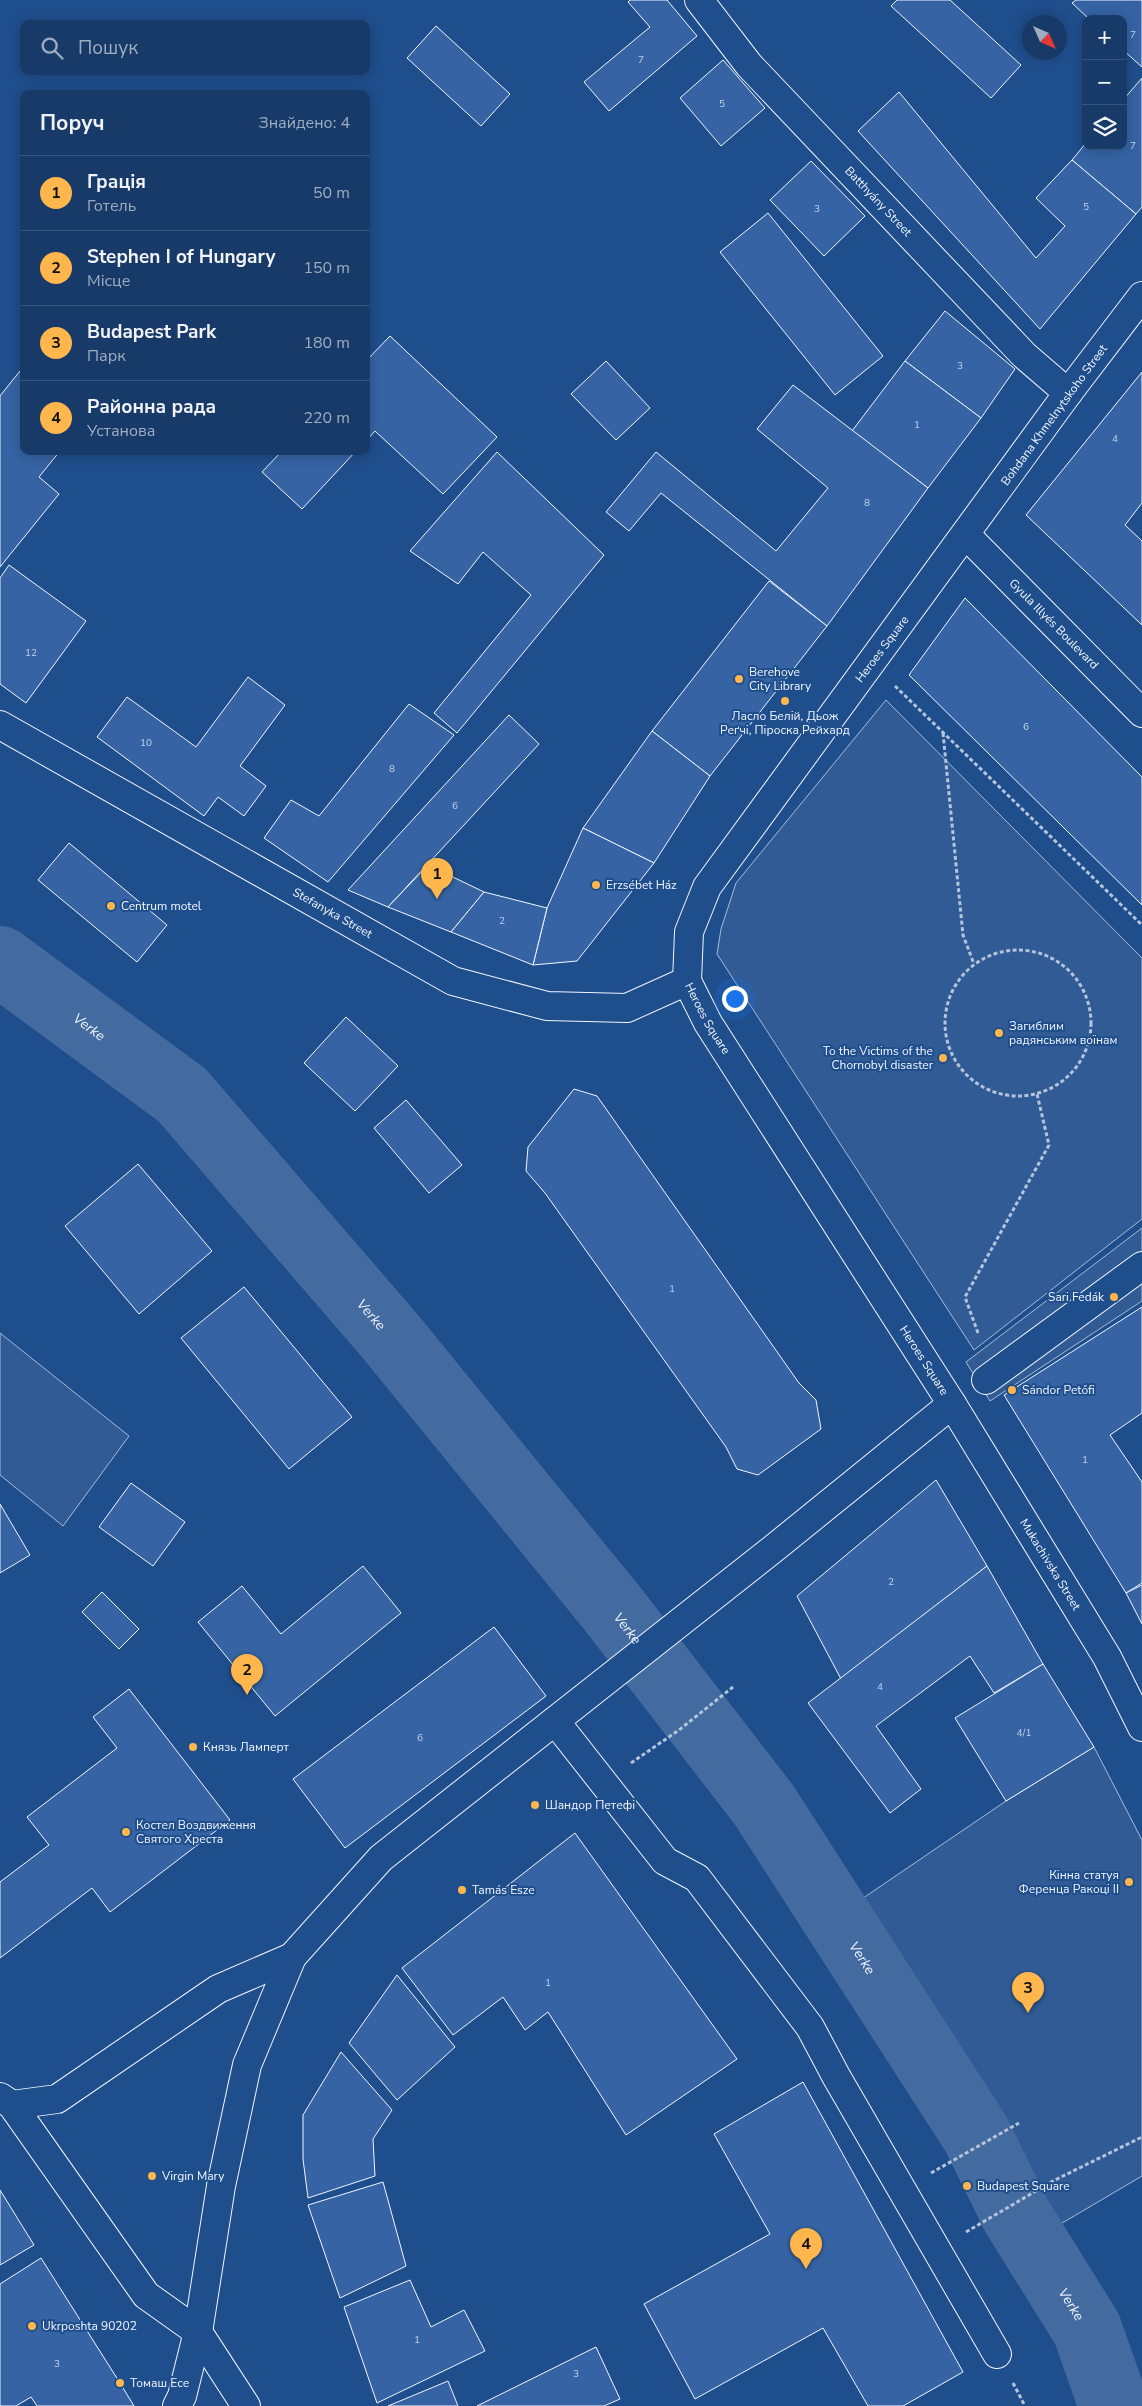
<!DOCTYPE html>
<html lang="uk">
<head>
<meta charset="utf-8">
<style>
	body { margin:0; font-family:"Nunito Sans",sans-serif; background:#244571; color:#f1f3f6 }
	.controls { position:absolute; right:15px; top:15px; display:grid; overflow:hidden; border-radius:10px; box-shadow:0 2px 12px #0003 }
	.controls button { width:45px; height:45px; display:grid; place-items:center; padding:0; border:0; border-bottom:1px solid #36547d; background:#173a69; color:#f1f3f6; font:25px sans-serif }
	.compass { position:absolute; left:1022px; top:15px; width:45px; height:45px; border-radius:50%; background:#173a69; box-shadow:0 2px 12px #0003; rotate:135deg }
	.you { position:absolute; left:734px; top:998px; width:18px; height:18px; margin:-12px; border:4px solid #fff; border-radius:50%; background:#1a73e8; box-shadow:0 0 0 8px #1a73e833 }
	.badge { display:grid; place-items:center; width:32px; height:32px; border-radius:50%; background:#ffb74d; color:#111; font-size:16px; font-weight:700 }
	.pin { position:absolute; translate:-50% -41px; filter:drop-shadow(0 1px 2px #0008) }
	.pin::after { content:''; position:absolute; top:26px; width:18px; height:15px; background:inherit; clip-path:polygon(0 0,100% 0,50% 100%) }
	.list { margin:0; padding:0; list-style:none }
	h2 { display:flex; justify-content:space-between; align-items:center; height:65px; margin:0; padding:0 20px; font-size:21px }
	h2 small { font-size:16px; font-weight:400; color:#9eadc0 }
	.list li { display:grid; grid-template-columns:32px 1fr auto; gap:15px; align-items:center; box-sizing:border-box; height:75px; padding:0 20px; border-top:1px solid #36547d }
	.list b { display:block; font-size:19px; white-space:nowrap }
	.list p { margin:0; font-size:16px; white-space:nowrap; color:#9eadc0 }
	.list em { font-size:16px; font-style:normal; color:#9eadc0 }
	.icon { flex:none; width:28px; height:28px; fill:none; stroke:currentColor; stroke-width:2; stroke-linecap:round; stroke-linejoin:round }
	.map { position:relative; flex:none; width:1142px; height:2406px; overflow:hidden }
	.search { position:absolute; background:#173a69; box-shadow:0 2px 12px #0003; left:20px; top:20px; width:350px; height:55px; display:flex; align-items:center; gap:12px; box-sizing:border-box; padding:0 18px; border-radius:10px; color:#9eadc0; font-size:19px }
	.panel { position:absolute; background:#173a69; box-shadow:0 2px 12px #0003; left:20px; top:90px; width:350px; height:365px; border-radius:10px }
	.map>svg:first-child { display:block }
	.built { fill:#305b95; stroke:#a8bbd7 }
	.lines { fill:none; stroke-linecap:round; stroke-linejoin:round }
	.river { stroke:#446ba0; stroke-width:70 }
	.building { fill:#3563a3; stroke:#f2f6ff }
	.minor-casing { stroke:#f2f6ff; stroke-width:30 }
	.major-casing { stroke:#f2f6ff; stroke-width:30 }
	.highway-casing { stroke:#f2f6ff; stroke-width:30 }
	.path { stroke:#b3c4dc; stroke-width:3; stroke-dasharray:4 2.5; stroke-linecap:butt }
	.minor { stroke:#1f4e8c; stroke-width:28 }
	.major { stroke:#1f4e8c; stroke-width:28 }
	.highway { stroke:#1f4e8c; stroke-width:28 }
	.poi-dot { fill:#ffb74d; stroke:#1f4e8c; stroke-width:2 }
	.labels { text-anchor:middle; stroke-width:4; stroke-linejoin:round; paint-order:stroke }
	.number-label { font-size:10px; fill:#c3d1e8 }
	.street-label { font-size:12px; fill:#f2f6ff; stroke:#1f4e8c }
	.poi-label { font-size:12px; fill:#f2f6ff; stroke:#1f4e8c; text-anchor:start }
	.water-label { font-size:14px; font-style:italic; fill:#f2f6ff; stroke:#1f4e8c }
</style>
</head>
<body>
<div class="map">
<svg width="1142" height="2406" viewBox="0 0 1142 2406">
	<rect width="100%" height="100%" fill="#1f4e8c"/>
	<g class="built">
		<polygon points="886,700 1142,958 1142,1219 974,1350 717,954 721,929 736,883"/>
		<polygon points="1142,1228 1142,1301 990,1401 966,1362"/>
		<polygon points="0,1333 129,1436 63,1526 0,1475"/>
		<polygon points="1094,1747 1142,1840 1142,2176 1052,2229 1038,2201 847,1909 1006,1801"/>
	</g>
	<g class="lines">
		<path class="river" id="s1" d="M0,961L182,1095L390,1336L612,1608L764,1805L976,2134L1016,2215L1087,2329L1114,2406"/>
	</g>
	<g class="building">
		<polygon points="630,0 667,0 697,36 609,111 584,82 650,27 628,2"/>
		<polygon points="897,0 950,0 1021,65 991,98 891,6"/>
		<polygon points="1076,0 1142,0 1142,67 1123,50 1123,19 1089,19 1072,3"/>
		<polygon points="436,26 510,94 481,126 407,58"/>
		<polygon points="723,60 765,108 721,146 680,98"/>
		<polygon points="1142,78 1142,207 1136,214 1072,160 1086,143 1086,146 1123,146 1123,100"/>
		<polygon points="899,92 1036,258 1065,226 1036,198 1072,160 1136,214 1040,329 858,131"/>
		<polygon points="811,161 865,216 824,256 770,200"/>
		<polygon points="768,213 883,356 835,395 720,252"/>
		<polygon points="945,311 1015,369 981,418 905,361"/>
		<polygon points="390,336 497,437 443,494 375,431 366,441 366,361"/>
		<polygon points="606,361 650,408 616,440 571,394"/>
		<polygon points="905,361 981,418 928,488 852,431"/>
		<polygon points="24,366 24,451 60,451 39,477 59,494 0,567 0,396"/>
		<polygon points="1142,372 1142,503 1125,525 1142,541 1142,625 1026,515"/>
		<polygon points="793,385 928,488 827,626 661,493 629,531 606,512 656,452 776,551 828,488 757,429"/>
		<polygon points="282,451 356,451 302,509 262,472"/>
		<polygon points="497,452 604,555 457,733 434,713 531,595 483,552 458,584 410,551"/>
		<polygon points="9,565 86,621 26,703 0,684 0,578"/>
		<polygon points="769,581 827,626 710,776 652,731"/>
		<polygon points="965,598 1142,777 1142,905 909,675"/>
		<polygon points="248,677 285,705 240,766 266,786 244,816 218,797 204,816 97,737 127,697 196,747"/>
		<polygon points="409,704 454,735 328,882 264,838 291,800 319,816"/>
		<polygon points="509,715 539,744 388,907 348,890"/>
		<polygon points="652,731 710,776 654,863 583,828"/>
		<polygon points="583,828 654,863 577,961 533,965 547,908"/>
		<polygon points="69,843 167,925 137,962 38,880"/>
		<polygon points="428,865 484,892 451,932 388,907"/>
		<polygon points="484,892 547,908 533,965 451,932"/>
		<polygon points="346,1017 398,1066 355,1111 304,1063"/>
		<polygon points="574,1089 597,1096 799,1383 816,1400 821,1429 758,1475 737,1469 726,1447 545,1193 526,1171 528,1147"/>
		<polygon points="406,1100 462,1165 429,1193 374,1128"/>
		<polygon points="138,1164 212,1251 139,1314 65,1226"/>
		<polygon points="244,1287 352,1417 289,1469 181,1338"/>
		<polygon points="1142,1307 1142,1413 1110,1435 1142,1482 1142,1583 1126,1593 1004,1395"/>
		<polygon points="936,1480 987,1566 841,1679 797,1596"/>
		<polygon points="131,1483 185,1522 153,1566 99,1527"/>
		<polygon points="0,1504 30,1555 0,1573"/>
		<polygon points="363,1566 401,1613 275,1716 198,1622 242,1586 281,1634"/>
		<polygon points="987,1566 1043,1664 994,1693 970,1656 876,1726 921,1789 890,1813 808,1703"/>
		<polygon points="1142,1585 1142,1624 1126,1593"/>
		<polygon points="102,1592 139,1629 119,1649 82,1612"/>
		<polygon points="494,1627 546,1696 345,1848 293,1779"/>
		<polygon points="1043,1664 1094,1747 1006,1801 955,1718"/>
		<polygon points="129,1689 230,1820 110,1912 92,1888 0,1958 0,1882 49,1845 27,1817 117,1748 93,1717"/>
		<polygon points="575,1833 737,2059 626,2135 548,2012 525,2030 503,1997 453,2035 402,1968"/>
		<polygon points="397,1975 455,2047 397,2100 349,2043"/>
		<polygon points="341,2052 392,2110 373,2139 375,2176 308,2198 303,2159 303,2115"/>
		<polygon points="803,2082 963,2372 903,2406 868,2406 823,2328 695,2399 644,2304 770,2234 714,2134"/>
		<polygon points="383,2182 406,2266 340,2298 308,2205"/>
		<polygon points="0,2190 34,2245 0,2265"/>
		<polygon points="41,2258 120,2383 134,2406 37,2406 31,2397 16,2406 0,2406 0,2284"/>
		<polygon points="410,2280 431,2327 464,2310 485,2351 377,2403 344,2307"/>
		<polygon points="596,2347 620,2399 604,2406 477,2406"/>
		<polygon points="448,2381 458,2406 388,2406"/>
	</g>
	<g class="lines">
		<g class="minor-casing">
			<g id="minor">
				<path id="s2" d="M699,0L749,65L1024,355L1068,393"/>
				<path id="s3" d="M966,535L1142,713"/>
				<polyline points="986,1380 1142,1266"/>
				<polyline points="555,1721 665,1861 697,1878 810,2027 836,2076 997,2354"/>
				<polyline points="0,2097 12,2105 146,2295 198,2332 246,2406"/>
				<polyline points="12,2105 57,2099 218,1989 292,1957"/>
			</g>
		</g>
		<g class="major-casing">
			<g id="major">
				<path id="s4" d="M0,725L453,981L547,1006L627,1008L687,981"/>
			</g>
		</g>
		<g class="highway-casing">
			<g id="highway">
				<path id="s5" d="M1142,296L1068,393L707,887L689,932L687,981L708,1023L952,1404L1107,1657L1142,1727"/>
				<polyline points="177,2406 182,2396 198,2332 221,2186 247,2065 292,1957 381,1858 773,1549 952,1404"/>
			</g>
		</g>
		<g class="path">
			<polyline points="895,686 1142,925"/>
			<polyline points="943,733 963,935 974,964"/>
			<circle cx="1018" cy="1023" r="73"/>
			<polyline points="978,1333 965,1297 1049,1145 1037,1094"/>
			<polyline points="631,1763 679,1730 733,1687"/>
			<polyline points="931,2173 1019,2123"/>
			<polyline points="966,2232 1053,2181 1142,2137"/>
			<polyline points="1013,2383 1025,2406"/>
		</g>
		<use href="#minor" class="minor"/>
		<use href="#major" class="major"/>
		<use href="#highway" class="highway"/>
	</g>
	<g class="poi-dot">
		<circle cx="739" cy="679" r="5"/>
		<circle cx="785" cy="701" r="5"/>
		<circle cx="596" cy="885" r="5"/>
		<circle cx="111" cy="906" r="5"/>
		<circle cx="999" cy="1033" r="5"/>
		<circle cx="943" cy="1058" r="5"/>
		<circle cx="1114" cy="1297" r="5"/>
		<circle cx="1012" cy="1390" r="5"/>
		<circle cx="193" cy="1747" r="5"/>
		<circle cx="535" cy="1805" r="5"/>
		<circle cx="126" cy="1832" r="5"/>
		<circle cx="1129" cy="1882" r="5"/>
		<circle cx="462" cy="1890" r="5"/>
		<circle cx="152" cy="2176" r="5"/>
		<circle cx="967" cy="2186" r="5"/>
		<circle cx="32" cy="2326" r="5"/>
		<circle cx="120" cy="2383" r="5"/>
	</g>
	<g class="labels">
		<g class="number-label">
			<text x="1133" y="38">7</text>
			<text x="641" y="63">7</text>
			<text x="722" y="107">5</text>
			<text x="1133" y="149">7</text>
			<text x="1086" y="210">5</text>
			<text x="817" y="212">3</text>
			<text x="960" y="369">3</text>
			<text x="917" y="428">1</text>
			<text x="1115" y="442">4</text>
			<text x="867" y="506">8</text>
			<text x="31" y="656">12</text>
			<text x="1026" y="730">6</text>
			<text x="146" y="746">10</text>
			<text x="392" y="772">8</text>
			<text x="455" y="809">6</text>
			<text x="502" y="924">2</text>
			<text x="672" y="1292">1</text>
			<text x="1085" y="1463">1</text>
			<text x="891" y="1585">2</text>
			<text x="880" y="1690">4</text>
			<text x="1024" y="1736">4/1</text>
			<text x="420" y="1741">6</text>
			<text x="548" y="1986">1</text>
			<text x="417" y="2343">1</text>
			<text x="57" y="2367">3</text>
			<text x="576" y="2377">3</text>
		</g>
		<g class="street-label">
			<text dy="4" stroke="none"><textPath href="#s2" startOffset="270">Batthyány Street</textPath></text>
			<text transform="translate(1054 415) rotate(-54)" y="4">Bohdana Khmelnytskoho Street</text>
			<text dy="4" stroke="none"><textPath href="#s3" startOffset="125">Gyula Illyés Boulevard</textPath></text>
			<text transform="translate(882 649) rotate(-53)" y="4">Heroes Square</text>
			<text dy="4" stroke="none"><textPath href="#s4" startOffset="382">Stefanyka Street</textPath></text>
			<text dy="4" stroke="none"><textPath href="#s5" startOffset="874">Heroes Square</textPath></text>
			<text dy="4" stroke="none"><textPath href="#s5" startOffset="1279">Heroes Square</textPath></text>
			<text dy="4" stroke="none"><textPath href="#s5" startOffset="1519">Mukachivska Street</textPath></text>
		</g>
		<g class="poi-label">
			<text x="749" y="676">Berehove<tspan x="749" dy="14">City Library</tspan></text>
			<text x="785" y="720" text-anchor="middle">Ласло Белій, Дьож<tspan x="785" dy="14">Реґчі, Піроска Рейхард</tspan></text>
			<text x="606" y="889">Erzsébet Ház</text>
			<text x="121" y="910">Centrum motel</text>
			<text x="1009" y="1030">Загиблим<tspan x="1009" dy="14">радянським воїнам</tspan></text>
			<text x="933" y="1055" text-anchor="end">To the Victims of the<tspan x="933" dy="14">Chornobyl disaster</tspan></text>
			<text x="1104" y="1301" text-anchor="end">Sari Fedák</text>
			<text x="1022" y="1394">Sándor Petőfi</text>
			<text x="203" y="1751">Князь Ламперт</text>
			<text x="545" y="1809">Шандор Петефі</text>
			<text x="136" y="1829">Костел Воздвиження<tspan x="136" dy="14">Святого Хреста</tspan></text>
			<text x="1119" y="1879" text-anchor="end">Кінна статуя<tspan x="1119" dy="14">Ференца Ракоці II</tspan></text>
			<text x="472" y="1894">Tamás Esze</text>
			<text x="162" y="2180">Virgin Mary</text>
			<text x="977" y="2190">Budapest Square</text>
			<text x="42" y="2330">Ukrposhta 90202</text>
			<text x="130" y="2387">Томаш Есе</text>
		</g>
		<g class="water-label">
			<text dy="5" stroke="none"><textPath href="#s1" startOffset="111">Verke</textPath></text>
			<text dy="5" stroke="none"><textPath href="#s1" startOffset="516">Verke</textPath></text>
			<text dy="5" stroke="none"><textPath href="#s1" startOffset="921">Verke</textPath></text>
			<text dy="5" stroke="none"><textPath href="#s1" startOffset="1326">Verke</textPath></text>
			<text dy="5" stroke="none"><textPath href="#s1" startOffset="1731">Verke</textPath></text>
		</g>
	</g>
</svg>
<div class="controls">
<button>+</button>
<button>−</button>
<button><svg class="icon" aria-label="layers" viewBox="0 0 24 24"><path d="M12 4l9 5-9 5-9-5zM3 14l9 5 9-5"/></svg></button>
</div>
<svg class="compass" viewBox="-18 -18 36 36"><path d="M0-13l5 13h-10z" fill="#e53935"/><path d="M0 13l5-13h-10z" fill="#9eadc0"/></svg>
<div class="you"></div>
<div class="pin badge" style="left:437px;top:899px">1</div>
<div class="pin badge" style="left:247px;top:1695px">2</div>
<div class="pin badge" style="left:1028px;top:2013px">3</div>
<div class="pin badge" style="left:806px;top:2269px">4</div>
<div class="search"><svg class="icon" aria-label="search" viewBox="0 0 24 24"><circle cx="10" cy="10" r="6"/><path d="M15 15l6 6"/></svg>Пошук</div>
<section class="panel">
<h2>Поруч<small>Знайдено: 4</small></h2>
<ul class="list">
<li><span class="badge">1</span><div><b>Грація</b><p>Готель</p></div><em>50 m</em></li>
<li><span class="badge">2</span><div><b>Stephen I of Hungary</b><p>Місце</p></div><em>150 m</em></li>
<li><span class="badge">3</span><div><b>Budapest Park</b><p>Парк</p></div><em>180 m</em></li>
<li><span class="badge">4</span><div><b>Районна рада</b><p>Установа</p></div><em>220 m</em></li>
</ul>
</section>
</div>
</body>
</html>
